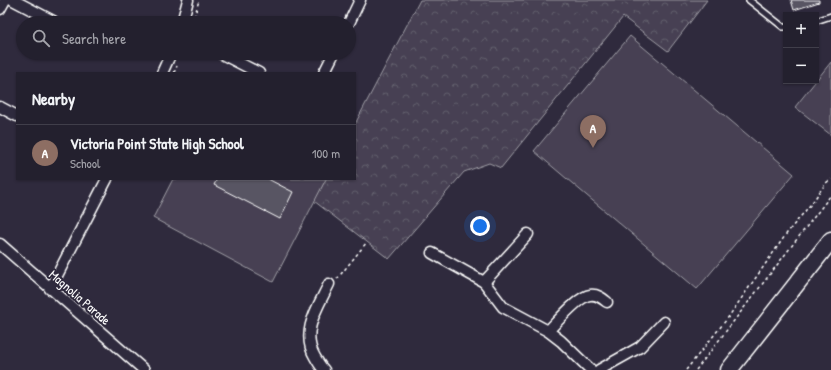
<!DOCTYPE html>
<html lang="en">
<head>
<meta charset="utf-8">
<style>
	body { margin:0; font-family:"Patrick Hand",sans-serif; background:#2b2836; color:#f1f3f6 }
	.controls { position:absolute; right:12px; top:12px; display:grid; overflow:hidden; border-radius:0px; box-shadow:0 1px 3px #0004 }
	.controls button { width:36px; height:36px; display:grid; place-items:center; padding:0; border:0; border-bottom:1px solid #403e4a; background:#23202e; color:#f1f3f6; font:20px sans-serif }
	.you { position:absolute; left:480px; top:226px; width:14px; height:14px; margin:-10px; border:3px solid #fff; border-radius:50%; background:#1a73e8; box-shadow:0 0 0 6px #1a73e833 }
	.badge { display:grid; place-items:center; width:26px; height:26px; border-radius:50%; background:#b45309; color:#fff; font-size:13px; font-weight:700 }
	.pin { position:absolute; translate:-50% -33px; filter:drop-shadow(0 1px 2px #0008) }
	.pin::after { content:''; position:absolute; top:21px; width:14px; height:12px; background:inherit; clip-path:polygon(0 0,100% 0,50% 100%) }
	.list { margin:0; padding:0; list-style:none }
	h2 { display:flex; justify-content:space-between; align-items:center; height:52px; margin:0; padding:0 16px; font-size:17px }
	h2 small { font-size:13px; font-weight:400; color:#a3a3aa }
	.list li { display:grid; grid-template-columns:26px 1fr auto; gap:12px; align-items:center; box-sizing:border-box; height:56px; padding:0 16px; border-top:1px solid #403e4a }
	.list b { display:block; font-size:15px; white-space:nowrap }
	.list p { margin:0; font-size:13px; white-space:nowrap; color:#a3a3aa }
	.list em { font-size:13px; font-style:normal; color:#a3a3aa }
	.icon { flex:none; width:22px; height:22px; fill:none; stroke:currentColor; stroke-width:2; stroke-linecap:round; stroke-linejoin:round }
	.map { position:relative; flex:none; width:831px; height:370px; overflow:hidden }
	.search { position:absolute; background:#23202e; box-shadow:0 1px 3px #0004; left:16px; top:16px; width:340px; height:44px; display:flex; align-items:center; gap:10px; box-sizing:border-box; padding:0 14px; border-radius:22px; color:#a3a3aa; font-size:15px }
	.panel { position:absolute; background:#23202e; box-shadow:0 1px 3px #0004; left:16px; top:72px; width:340px; height:108px; border-radius:0px }
	.map>svg:first-child { display:block }
	.forest { fill:url(#forest-crowns); stroke:#a2a0a8 }
	.park { fill:#464152; stroke:#a2a0a8 }
	.building { fill:#595564; stroke:#fff }
	.lines { fill:none; stroke-linecap:round; stroke-linejoin:round }
	.service-casing { stroke:#fff; stroke-width:8 }
	.minor-casing { stroke:#fff; stroke-width:13 }
	.trunk-casing { stroke:#fff; stroke-width:19 }
	.path { stroke:#fff; stroke-width:1.5; stroke-dasharray:3 3; stroke-linecap:butt }
	.service { stroke:#2f2a3d; stroke-width:5 }
	.minor { stroke:#2f2a3d; stroke-width:10 }
	.trunk { stroke:#2f2a3d; stroke-width:16 }
	.labels { text-anchor:middle; stroke-width:4; stroke-linejoin:round; paint-order:stroke }
	.street-label { font-size:13px; fill:#fff; stroke:#2f2a3d }
</style>
</head>
<body>
<div class="map">
<svg width="831" height="370" viewBox="0 0 831 370">
	<defs>
		<pattern id="forest-crowns" width="20" height="18" patternUnits="userSpaceOnUse"><rect width="20" height="18" fill="#464152"/><path d="M2 6a3 3 0 1 1 6 0M12 15a3 3 0 1 1 6 0" fill="none" stroke="#625e6c"/></pattern>
	</defs>
	<rect width="100%" height="100%" fill="#2f2a3d"/>
	<filter id="ink" filterUnits="userSpaceOnUse"><feTurbulence type="fractalNoise" baseFrequency=".025" numOctaves="2"/><feDisplacementMap in="SourceGraphic" scale="8" xChannelSelector="R" yChannelSelector="G"/><feConvolveMatrix kernelMatrix="1 2 1 2 8 2 1 2 1" color-interpolation-filters="sRGB"/></filter>
	<g filter="url(#ink)">
		<polygon class="forest" points="420,0 707,0 668,51 623,17 501,168 489,163 464,172 389,259 314,201 326,179 355,179 355,124"/>
		<g class="park">
			<polygon points="630,36 794,174 697,289 534,151"/>
			<polygon points="831,62 831,135 795,107"/>
			<polygon points="173,179 326,179 273,282 153,218"/>
		</g>
		<g class="building">
			<polygon points="791,0 819,0 819,2 794,10"/>
			<polygon points="217,179 268,179 293,192 280,219 214,185"/>
		</g>
		<g class="lines">
			<g class="service-casing">
				<g id="service">
					<polyline points="749,0 783,27 786,27"/>
					<polyline points="816,21 831,16"/>
				</g>
			</g>
			<g class="minor-casing">
				<g id="minor">
					<polyline points="13,0 53,21"/>
					<polyline points="0,9 5,0"/>
					<polyline points="182,23 188,0"/>
					<polyline points="349,23 360,0"/>
					<polyline points="220,53 259,73"/>
					<polyline points="162,73 171,53"/>
					<polyline points="324,73 334,53"/>
					<polyline points="0,107 17,116"/>
					<polyline points="0,244 144,370"/>
					<polyline points="432,253 484,282 503,307 548,331 561,341 591,370"/>
					<polyline points="484,282 528,234"/>
					<polyline points="50,289 107,179"/>
					<path d="M548,331C557,322 579,296 590,295C597,294 602,298 607,302"/>
					<path d="M324,370C320,366 318,362 315,357C300,332 318,307 329,284"/>
					<polyline points="599,370 640,347 664,322"/>
				</g>
			</g>
			<g class="trunk-casing">
				<polyline id="trunk" points="729,370 831,240"/>
			</g>
			<g class="path">
				<polyline points="195,23 195,15 199,0"/>
				<polyline points="174,73 177,66"/>
				<polyline points="337,279 367,242"/>
				<polyline points="65,282 68,290"/>
				<polyline points="686,370 727,319 787,233 811,204 826,183 831,179"/>
				<polyline points="696,370 831,195"/>
			</g>
			<use href="#service" class="service"/>
			<use href="#minor" class="minor"/>
			<use href="#trunk" class="trunk"/>
		</g>
	</g>
	<g class="labels">
		<g class="street-label">
			<text transform="translate(80 297) rotate(41)" y="5">Magnolia Parade</text>
		</g>
	</g>
</svg>
<div class="controls">
<button>+</button>
<button>−</button>
</div>
<div class="you"></div>
<div class="pin badge" style="left:593px;top:148px;background:#8d6e63">A</div>
<div class="search"><svg class="icon" aria-label="search" viewBox="0 0 24 24"><circle cx="10" cy="10" r="6"/><path d="M15 15l6 6"/></svg>Search here</div>
<section class="panel">
<h2>Nearby<small></small></h2>
<ul class="list">
<li><span class="badge" style="background:#8d6e63">A</span><div><b>Victoria Point State High School</b><p>School</p></div><em>100 m</em></li>
</ul>
</section>
</div>
</body>
</html>
